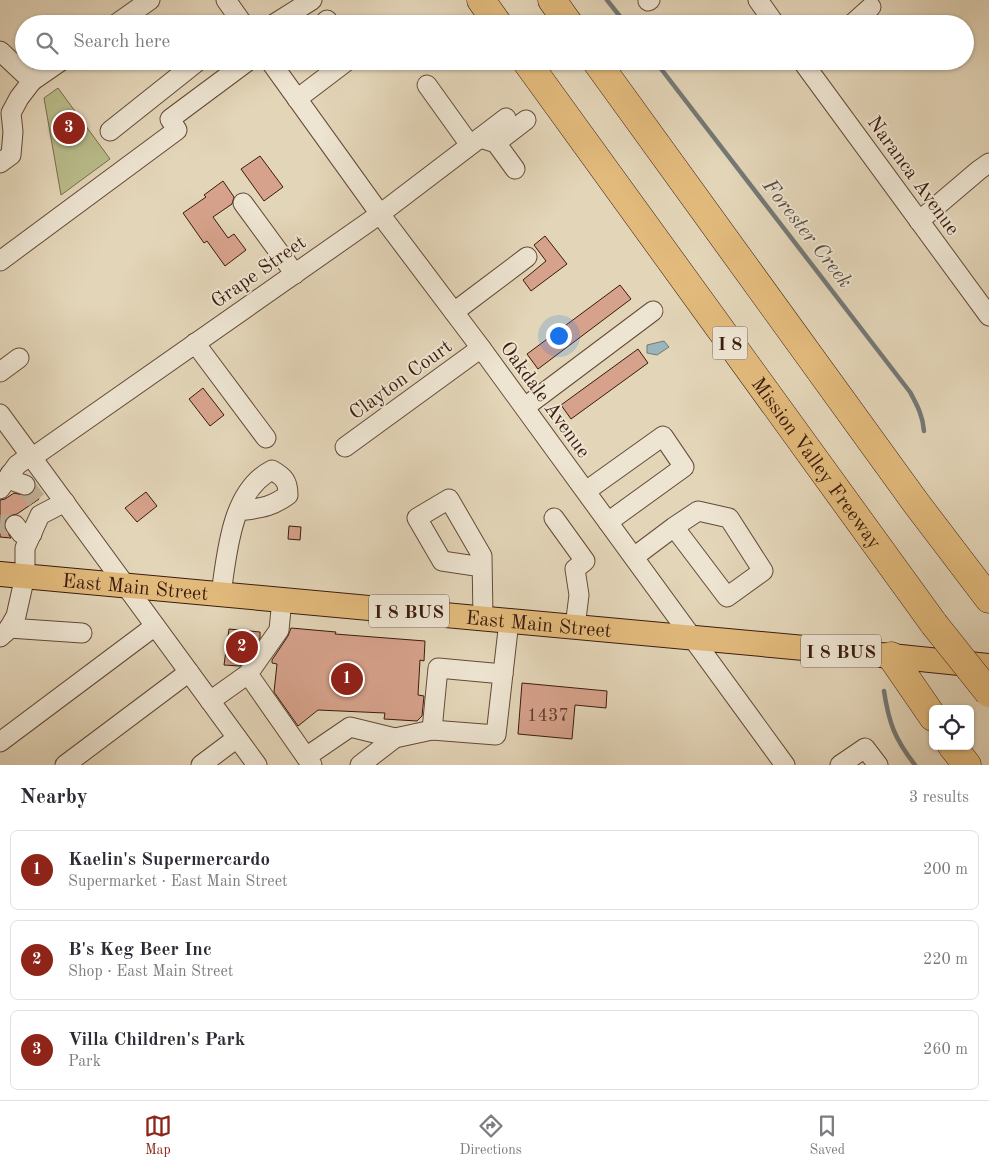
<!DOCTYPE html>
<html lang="en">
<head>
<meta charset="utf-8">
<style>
	body { margin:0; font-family:"Old Standard TT",serif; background:#f2f2f3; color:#2b2b33 }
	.controls { position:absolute; right:15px; bottom:15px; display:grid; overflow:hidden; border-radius:8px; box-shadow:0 1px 4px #0004 }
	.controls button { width:45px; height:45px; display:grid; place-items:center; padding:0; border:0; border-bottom:1px solid #e1e1e2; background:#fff; color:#2b2b33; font:25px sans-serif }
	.you { position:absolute; left:558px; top:335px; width:18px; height:18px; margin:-12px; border:4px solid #fff; border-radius:50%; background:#1a73e8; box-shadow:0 0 0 8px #1a73e833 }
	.badge { display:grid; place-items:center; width:32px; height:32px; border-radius:50%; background:#8f2418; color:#fff; font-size:16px; font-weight:700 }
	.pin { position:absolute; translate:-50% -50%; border:2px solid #fff; box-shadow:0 1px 5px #0006 }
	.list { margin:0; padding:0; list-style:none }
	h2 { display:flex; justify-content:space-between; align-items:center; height:65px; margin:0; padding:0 20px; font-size:21px }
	h2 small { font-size:16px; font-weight:400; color:#7c7c81 }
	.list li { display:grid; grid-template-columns:32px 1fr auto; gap:15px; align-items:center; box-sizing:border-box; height:80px; margin:0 10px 10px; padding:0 10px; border:1px solid #e1e1e2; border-radius:8px }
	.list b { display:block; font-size:19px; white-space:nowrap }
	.list p { margin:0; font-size:16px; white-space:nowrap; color:#7c7c81 }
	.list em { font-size:16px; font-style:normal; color:#7c7c81 }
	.icon { flex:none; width:28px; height:28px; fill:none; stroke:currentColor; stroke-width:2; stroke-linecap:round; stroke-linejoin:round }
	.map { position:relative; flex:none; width:989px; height:765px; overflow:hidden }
	.search { position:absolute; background:#fff; box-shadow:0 1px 4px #0004; left:15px; right:15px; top:15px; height:55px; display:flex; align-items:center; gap:12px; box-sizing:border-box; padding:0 18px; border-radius:28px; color:#7c7c81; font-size:19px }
	.sheet { height:335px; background:#fff }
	nav { display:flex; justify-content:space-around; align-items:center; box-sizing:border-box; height:70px; border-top:1px solid #e1e1e2; background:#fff; font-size:14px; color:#7c7c81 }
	nav a { display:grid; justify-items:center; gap:2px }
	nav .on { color:#8f2418 }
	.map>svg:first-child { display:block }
	.green { fill:#b9bc8b; stroke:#7a6c4c }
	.water { fill:#9ab6ba; stroke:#747875 }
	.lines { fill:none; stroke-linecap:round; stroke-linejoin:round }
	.stream { stroke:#747875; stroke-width:4.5 }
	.building { fill:#d6a28b; stroke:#3a1b0d }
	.minor-tunnel { stroke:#c1b096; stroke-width:19; stroke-dasharray:19 9; stroke-linecap:butt }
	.minor-casing { stroke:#644a38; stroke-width:21 }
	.major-casing { stroke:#3a1b0d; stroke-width:26 }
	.highway-casing { stroke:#3a1b0d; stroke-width:29 }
	.minor { stroke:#ede4d1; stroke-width:19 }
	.major { stroke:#e2ba7c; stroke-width:24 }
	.highway { stroke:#e2ba7c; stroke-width:28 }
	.highway-bridge-casing { stroke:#3a1b0d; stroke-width:29; stroke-linecap:butt }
	.highway-bridge { stroke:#e2ba7c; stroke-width:28 }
	.labels { text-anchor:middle; stroke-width:4; stroke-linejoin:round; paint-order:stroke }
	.number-label { font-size:18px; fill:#613d2c }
	.shield { fill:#ede4d1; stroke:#705748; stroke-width:1 }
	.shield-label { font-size:19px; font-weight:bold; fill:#3a1b0d }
	.street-label { font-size:20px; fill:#3a1b0d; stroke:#ede4d1 }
	.water-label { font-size:21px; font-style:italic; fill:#574a41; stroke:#ede4d1 }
</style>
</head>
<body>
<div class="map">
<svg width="989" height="765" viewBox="0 0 989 765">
	<rect width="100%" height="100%" fill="#e3d5b8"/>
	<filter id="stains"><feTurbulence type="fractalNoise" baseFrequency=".004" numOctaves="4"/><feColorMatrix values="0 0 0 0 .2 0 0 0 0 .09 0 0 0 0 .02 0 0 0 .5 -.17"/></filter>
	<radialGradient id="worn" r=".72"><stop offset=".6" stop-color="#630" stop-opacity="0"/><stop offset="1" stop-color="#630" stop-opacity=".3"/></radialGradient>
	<polygon class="green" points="58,88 110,159 61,195 44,98"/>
	<polygon class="water" points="664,341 669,347 657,355 647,353 647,345"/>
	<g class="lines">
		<g class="stream">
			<polyline points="607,0 626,24"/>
			<path d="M655,61L910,392C917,405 923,416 924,431"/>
			<path d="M884,691C889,724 895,739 915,765"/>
		</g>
	</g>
	<g class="building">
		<polygon points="260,156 283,187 264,201 241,169"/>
		<polygon points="223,181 234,197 232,204 213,217 228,238 234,234 246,250 225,266 207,241 204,243 183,213 206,197 204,195"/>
		<polygon points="545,236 567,264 531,291 523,280 546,261 534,245"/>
		<polygon points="620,285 631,299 538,369 527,354"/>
		<polygon points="638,349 648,363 571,419 561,405"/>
		<polygon points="203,388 224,415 210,426 189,399"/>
		<polygon points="34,491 39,499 17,514 9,516 5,520 4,527 11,538 0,537 0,500 5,499 14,493 27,496"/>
		<polygon points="146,492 157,506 137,522 125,508"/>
		<polygon points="289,526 301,527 300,540 288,539"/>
		<polygon points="291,628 336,632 335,634 425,641 424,661 420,660 418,695 424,696 422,716 417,721 384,719 385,713 318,710 298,726 274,692 277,664 272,663 272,660 288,636"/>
		<polygon points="229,629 260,632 260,638 250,651 246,651 245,658 240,666 224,665"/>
		<polygon points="522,683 607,691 606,708 575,705 572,739 518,734"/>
	</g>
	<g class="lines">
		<g class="minor-tunnel">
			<polyline points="25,485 37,501"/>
			<polyline points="0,524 15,525"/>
		</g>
		<g class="minor-casing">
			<g id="minor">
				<polyline points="226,0 243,24"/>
				<polyline points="758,0 775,24"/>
				<polyline points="648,1 650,0"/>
				<polyline points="116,24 150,0"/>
				<polyline points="274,24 312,0"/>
				<polyline points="323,24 327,20 329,24"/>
				<polyline points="852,24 871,7"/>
				<polyline points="0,51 32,81 19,98 11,113 13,132 11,155 0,163"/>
				<polyline points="270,61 380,214 481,348 785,765"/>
				<polyline points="802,61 989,316"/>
				<polyline points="32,81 61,61"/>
				<polyline points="427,85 470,145"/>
				<polyline points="297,99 347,61"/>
				<polyline points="110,131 198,61"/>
				<polyline points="480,138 496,143 515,169"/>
				<polyline points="496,143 526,120"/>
				<polyline points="243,203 295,274"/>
				<polyline points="919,221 979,170 989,163"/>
				<polyline points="0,261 177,130 170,119 248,61"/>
				<polyline points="454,312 527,257"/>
				<polyline points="195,343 266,438"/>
				<polyline points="0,372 19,358"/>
				<polyline points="525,407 653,311"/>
				<polyline points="0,414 257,765"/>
				<polyline points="345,447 481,348"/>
				<polyline points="33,457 380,214 506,118"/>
				<polyline points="10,474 16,482 25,485"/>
				<polyline points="0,489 17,465 31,455"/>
				<polyline points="586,491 663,436 684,467 608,522"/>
				<polyline points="554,518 585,561 575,569 579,595 575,627"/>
				<polyline points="15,525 21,533 32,534"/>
				<polyline points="634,557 674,527 698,511 729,518 763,571 727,597 674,527"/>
				<polyline points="482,567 442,561 417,518 449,499 482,556 483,618"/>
				<path d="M221,594C227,553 231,491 272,470C284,477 288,481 288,495C270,508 260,508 239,511"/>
				<polyline points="282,599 279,630 248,674 306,757"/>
				<polyline points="9,628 82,633"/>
				<polyline points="0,637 8,630 16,616 25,576 25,548 40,515 65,502"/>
				<polyline points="210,701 248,674"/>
				<polyline points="432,730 438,668 503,674"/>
				<polyline points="0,742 155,626"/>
				<polyline points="65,765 189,672"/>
				<polyline points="201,765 237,738"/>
				<polyline points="312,765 306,757 350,727 395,738"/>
				<polyline points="360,765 395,738 432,730 496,735 509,621"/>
				<polyline points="840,765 865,748 878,765"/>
			</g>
		</g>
		<g class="major-casing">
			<g id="major">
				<path id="s1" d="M0,574L891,656L989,666"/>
			</g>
		</g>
		<g class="highway-casing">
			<g id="highway">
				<polyline points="481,0 498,24"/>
				<polyline points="552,0 569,24"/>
				<path id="s2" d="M526,61L934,624"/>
				<polyline points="596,61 916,503 989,599"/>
				<polyline points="891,656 933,717"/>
				<polyline points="952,746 967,765"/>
			</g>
		</g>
		<use href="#minor" class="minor"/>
		<use href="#major" class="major"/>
		<use href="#highway" class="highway"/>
		<g class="highway-bridge-casing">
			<polyline id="highway-bridge" points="934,624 989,693"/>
		</g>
		<use href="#highway-bridge" class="highway-bridge"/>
	</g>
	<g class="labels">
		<g class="number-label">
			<text x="548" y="721">1437</text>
		</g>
		<g class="shield">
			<rect x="712.5" y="326.5" width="35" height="33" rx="4"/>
			<rect x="369" y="594.5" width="80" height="33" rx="4"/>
			<rect x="801" y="634.5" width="80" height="33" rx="4"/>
		</g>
		<g class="shield-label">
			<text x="730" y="350">I 8</text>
			<text x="409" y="618">I 8 BUS</text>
			<text x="841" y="658">I 8 BUS</text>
		</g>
		<g class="street-label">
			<text transform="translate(914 175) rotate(54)" y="7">Naranca Avenue</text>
			<text transform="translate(258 271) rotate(-35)" y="7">Grape Street</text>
			<text transform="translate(400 379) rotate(-36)" y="7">Clayton Court</text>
			<text transform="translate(546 399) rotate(54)" y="7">Oakdale Avenue</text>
			<text dy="7" stroke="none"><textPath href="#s2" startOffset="496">Mission Valley Freeway</textPath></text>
			<text dy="7" stroke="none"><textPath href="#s1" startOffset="136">East Main Street</textPath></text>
			<text dy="7" stroke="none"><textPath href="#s1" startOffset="541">East Main Street</textPath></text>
		</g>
		<g class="water-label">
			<text transform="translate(808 233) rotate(52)" y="7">Forester Creek</text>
		</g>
	</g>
	<rect width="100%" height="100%" filter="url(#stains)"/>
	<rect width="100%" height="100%" fill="url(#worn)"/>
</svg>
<div class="controls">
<button><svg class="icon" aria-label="locate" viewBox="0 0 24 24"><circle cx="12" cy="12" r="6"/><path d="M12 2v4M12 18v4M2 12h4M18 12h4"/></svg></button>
</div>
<div class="you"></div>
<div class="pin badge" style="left:347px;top:679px">1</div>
<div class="pin badge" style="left:242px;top:647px">2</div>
<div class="pin badge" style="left:69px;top:128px">3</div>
<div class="search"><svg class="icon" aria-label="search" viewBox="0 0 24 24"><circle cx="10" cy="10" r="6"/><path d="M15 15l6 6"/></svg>Search here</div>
</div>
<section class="sheet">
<h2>Nearby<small>3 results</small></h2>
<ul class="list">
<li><span class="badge">1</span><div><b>Kaelin's Supermercardo</b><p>Supermarket · East Main Street</p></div><em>200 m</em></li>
<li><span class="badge">2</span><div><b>B's Keg Beer Inc</b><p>Shop · East Main Street</p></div><em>220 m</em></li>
<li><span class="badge">3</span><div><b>Villa Children's Park</b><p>Park</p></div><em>260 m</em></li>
</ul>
</section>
<nav>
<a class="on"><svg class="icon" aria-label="map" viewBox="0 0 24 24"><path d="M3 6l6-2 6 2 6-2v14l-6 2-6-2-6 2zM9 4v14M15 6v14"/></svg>Map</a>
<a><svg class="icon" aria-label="directions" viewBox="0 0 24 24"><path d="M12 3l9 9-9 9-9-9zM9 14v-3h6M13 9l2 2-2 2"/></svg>Directions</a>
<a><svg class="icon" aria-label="saved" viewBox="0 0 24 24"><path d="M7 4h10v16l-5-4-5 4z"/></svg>Saved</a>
</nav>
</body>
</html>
